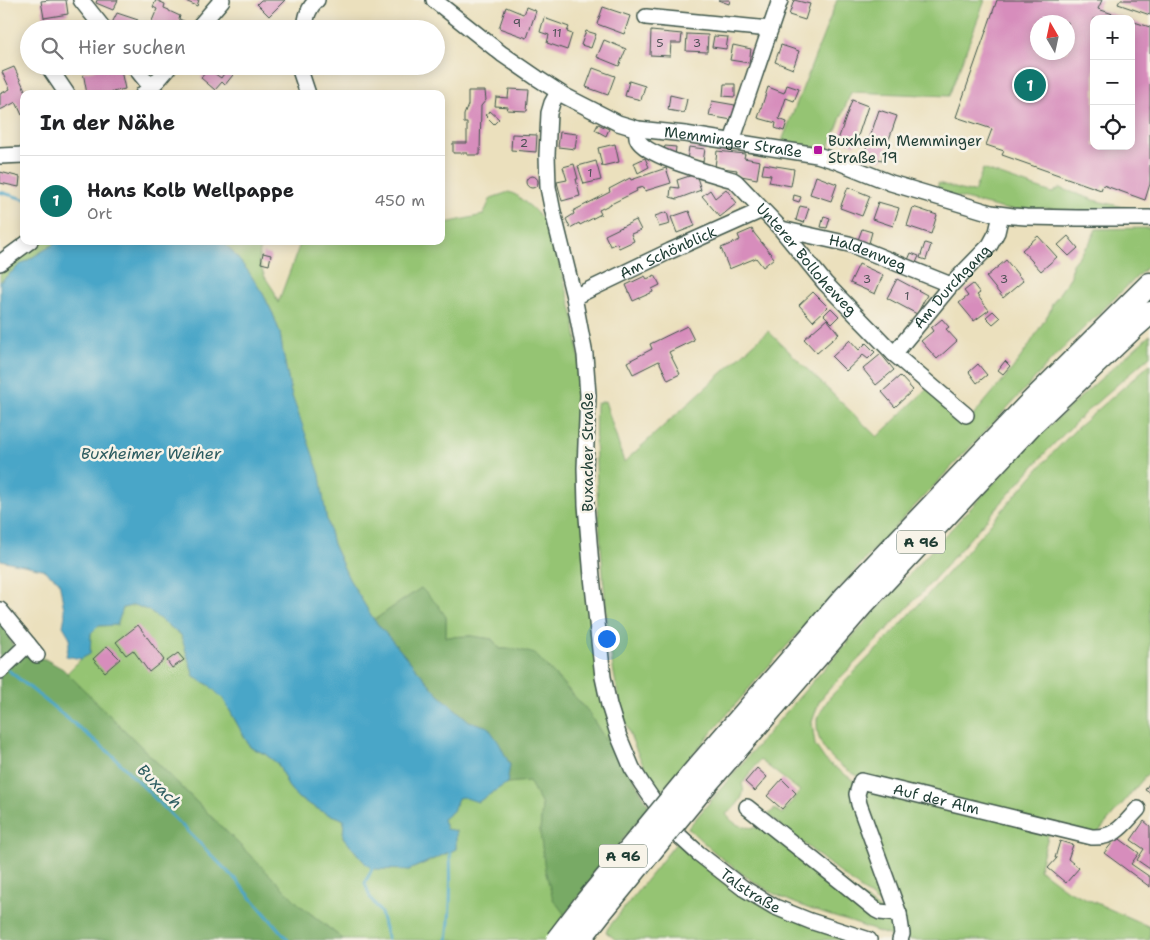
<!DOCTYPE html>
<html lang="de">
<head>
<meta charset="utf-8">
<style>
	body { margin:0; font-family:"Shantell Sans",sans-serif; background:#f2f2f2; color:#202124 }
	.controls { position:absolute; right:15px; top:15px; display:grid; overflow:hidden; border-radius:10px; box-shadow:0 2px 12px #0003 }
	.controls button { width:45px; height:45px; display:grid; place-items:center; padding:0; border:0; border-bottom:1px solid #e0e0e0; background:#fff; color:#202124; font:25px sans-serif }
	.compass { position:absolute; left:1030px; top:15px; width:45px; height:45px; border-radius:50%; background:#fff; box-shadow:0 2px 12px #0003; rotate:351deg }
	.you { position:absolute; left:606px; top:638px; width:18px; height:18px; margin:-12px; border:4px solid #fff; border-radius:50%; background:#1a73e8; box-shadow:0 0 0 8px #1a73e833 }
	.badge { display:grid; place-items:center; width:32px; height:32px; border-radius:50%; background:#0f766e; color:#fff; font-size:16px; font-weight:700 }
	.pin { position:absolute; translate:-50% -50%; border:2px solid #fff; box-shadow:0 1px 5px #0006 }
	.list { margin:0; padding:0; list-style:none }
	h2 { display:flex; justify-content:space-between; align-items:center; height:65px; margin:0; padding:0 20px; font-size:21px }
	h2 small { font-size:16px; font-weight:400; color:#757577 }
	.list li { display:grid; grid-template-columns:32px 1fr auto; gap:15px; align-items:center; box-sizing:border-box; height:90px; padding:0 20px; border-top:1px solid #e0e0e0 }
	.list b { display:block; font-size:19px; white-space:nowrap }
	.list p { margin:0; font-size:16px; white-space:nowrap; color:#757577 }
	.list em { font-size:16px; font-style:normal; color:#757577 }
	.icon { flex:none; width:28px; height:28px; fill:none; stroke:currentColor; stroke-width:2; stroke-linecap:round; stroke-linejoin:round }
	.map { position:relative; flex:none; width:1150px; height:940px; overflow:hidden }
	.search { position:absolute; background:#fff; box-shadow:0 2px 12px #0003; left:20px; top:20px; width:425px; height:55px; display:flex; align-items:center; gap:12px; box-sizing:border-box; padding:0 18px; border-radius:28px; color:#757577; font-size:19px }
	.panel { position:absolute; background:#fff; box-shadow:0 2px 12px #0003; left:20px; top:90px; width:425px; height:155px; border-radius:10px }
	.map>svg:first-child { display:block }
	.green { fill:#95c473; stroke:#5a8054 }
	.forest { fill:#78aa65; stroke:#4c744c }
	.water { fill:#4aa6c8; stroke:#34727e }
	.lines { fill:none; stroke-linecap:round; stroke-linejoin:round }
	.stream { stroke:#4aa6c8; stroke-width:3 }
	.building { fill:#d78dbc; fill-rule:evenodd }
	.minor-casing { stroke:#3e5549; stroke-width:18 }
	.highway-casing { stroke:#3e5549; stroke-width:25 }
	.minor { stroke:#fff; stroke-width:15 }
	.highway { stroke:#fff; stroke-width:22 }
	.highway-bridge-casing { stroke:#3e5549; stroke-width:25; stroke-linecap:butt }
	.highway-bridge { stroke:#fff; stroke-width:22 }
	.poi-dot { fill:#b5179e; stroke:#f7f3e8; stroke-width:2 }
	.labels { text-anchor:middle; stroke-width:5; stroke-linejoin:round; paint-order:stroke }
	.number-label { font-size:12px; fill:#4d5156 }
	.shield { fill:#f7f3e8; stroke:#60746a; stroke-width:1 }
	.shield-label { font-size:14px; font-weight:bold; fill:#1f3d34 }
	.poi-label { font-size:15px; fill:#1f3d34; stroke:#f7f3e8; text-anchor:start }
	.street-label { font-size:15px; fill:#1f3d34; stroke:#f7f3e8 }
	.water-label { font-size:16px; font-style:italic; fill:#2c5c60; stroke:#f7f3e8 }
</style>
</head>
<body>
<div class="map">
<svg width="1150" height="940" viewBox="0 0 1150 940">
	<rect width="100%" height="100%" fill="#f7f3e8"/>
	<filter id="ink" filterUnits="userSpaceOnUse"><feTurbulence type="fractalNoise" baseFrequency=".02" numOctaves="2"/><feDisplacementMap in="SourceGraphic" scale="10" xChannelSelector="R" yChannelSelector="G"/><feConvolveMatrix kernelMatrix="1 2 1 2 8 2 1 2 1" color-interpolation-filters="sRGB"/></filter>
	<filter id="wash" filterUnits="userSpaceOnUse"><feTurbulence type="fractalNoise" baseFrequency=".0096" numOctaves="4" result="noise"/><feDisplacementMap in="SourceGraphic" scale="20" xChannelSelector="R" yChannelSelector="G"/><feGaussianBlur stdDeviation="1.12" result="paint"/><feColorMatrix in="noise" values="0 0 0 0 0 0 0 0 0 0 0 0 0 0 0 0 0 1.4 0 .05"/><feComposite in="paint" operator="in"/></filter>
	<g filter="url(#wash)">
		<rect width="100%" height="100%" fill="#ebe0bd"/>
		<g class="green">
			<polygon points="837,0 985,0 949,96 851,92 828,150 782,141"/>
			<polygon points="983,169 1052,193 1060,188 1097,201 1132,209 1107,211 1074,211 1045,208 1022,210 1004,209 941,193 938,187 938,183 965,191 974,192"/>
			<polygon points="509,192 516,195 532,208 544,220 557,253 574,318 582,382 577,452 578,469 613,740 605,739 587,710 558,678 516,649 500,649 492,639 471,636 446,637 446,617 421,588 374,620 349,579 333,544 326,516 291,393 283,353 280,333 273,314 263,294 248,271 230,249 221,241 269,241 268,244 260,250 259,262 265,277 274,291 278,303 301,241 441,241 441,224 483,215 491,198"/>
			<path d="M1150,228V264L1056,355L1025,389L878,545L758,678L661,792C612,728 608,637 602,560C598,508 594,456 596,404L605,401L624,462L768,331L877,437L928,388L968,422L1013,368L1028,347L1050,311L1052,304L1071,276L1072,264L1089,244L1096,229Z"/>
			<polygon points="42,241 59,241 20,265 0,282 0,274"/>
			<path d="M1150,335V356L1087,411L1046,452L928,586L860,658L833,685L824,695L819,702L812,722L815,745L826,761L854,781L893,904L887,910L769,816L770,813L775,809L782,814L800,791L760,760L742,784C743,787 744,790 743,793C742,801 732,810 726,814C737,830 749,827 767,828L894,920L895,937C880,933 866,927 851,922C824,914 795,905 769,891C739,874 713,852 688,828C770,729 854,633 942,539C975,504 1007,468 1041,434C1076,400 1113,368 1150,335Z"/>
			<path d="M1150,364V771L1096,835L863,779C845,769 821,755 818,733C817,729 817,725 817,721C820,712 825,704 830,697L889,637L950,570L1048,458L1076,429Z"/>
			<polygon points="135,605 149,611 181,635 194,677 209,685 224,700 250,747 265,754 278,764 288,786 298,798 327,814 338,817 344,820 343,837 365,863 409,870 450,852 456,849 456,831 446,829 443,819 453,811 458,798 463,796 478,802 507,783 529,780 542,805 540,832 565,915 547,940 344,940 301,906 67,673 81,659 90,654 91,633 98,626 117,625 123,608"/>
			<polygon points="868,787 1050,829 1039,869 1067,890 1150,927 1150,940 908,940 861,795"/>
			<polygon points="677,842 702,865 851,940 616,940 606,932 608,928"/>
		</g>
		<g class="forest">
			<polygon points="421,588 438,605 446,617 446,637 471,636 492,639 500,649 516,649 535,654 587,710 605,739 613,740 649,806 565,915 553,899 545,870 540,832 542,805 529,781 507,783 510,765 488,727 469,721 438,694 374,620"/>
			<polygon points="0,618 6,626 9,637 13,646 20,654 45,659 63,669 301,906 344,940 1,940 0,939"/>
		</g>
		<polygon class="water" points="59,241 221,241 230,249 248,271 263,294 273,314 280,333 283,353 291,393 320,475 326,516 333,544 349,579 374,620 438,694 469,721 488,727 499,743 510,765 507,783 478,802 463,797 458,798 453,811 443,819 446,829 456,831 456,849 409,870 372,869 365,863 343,837 344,820 338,817 327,814 298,798 288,786 278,764 265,754 250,747 224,700 209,685 194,677 181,635 149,611 135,605 123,608 117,625 98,626 91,633 90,654 81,659 66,656 70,638 63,626 65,615 59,581 42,569 0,560 0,282 20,265"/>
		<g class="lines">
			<g class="stream">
				<polyline points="0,192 24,199"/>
				<polyline points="8,670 110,753 236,880 288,940"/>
				<polyline points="371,865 372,869 365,883 370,897 381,913 388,940"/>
				<path d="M447,940C451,911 451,882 450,852L447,849"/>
			</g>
		</g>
		<g id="blocks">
			<g class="building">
				<polygon points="50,0 66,0 68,14 44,18 41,1"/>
				<polygon points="97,0 118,0 113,10 96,3"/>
				<polygon points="156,0 165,4 164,8 169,10 169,11 180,16 179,19 186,22 183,29 152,29 149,28 157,9 153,7"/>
				<polygon points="183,0 199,0 197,6"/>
				<polygon points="261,0 285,0 269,16 257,4"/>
				<polygon points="718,0 730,0 729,4"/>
				<polygon points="794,0 810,4 805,20 789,15"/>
				<path d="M997,0H1102L1098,9L1125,18L1094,19V146H1131V21L1150,27V184L1145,200L1103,185L1101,190L1002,155L1004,151L986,145L992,129L956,117ZM1038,22H1068V52H1038Z"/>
				<polygon points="1120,0 1150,0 1150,15 1118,4"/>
				<polygon points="506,7 523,14 526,7 536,11 527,38 499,28"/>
				<polygon points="603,7 630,16 624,34 597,24"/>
				<polygon points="117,13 138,20 134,29 116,29 118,26 112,23"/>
				<polygon points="544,18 569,27 567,32 572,34 567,50 547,43 549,35 540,32"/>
				<polygon points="586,31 596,34 591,48 581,45"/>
				<polygon points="651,31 682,34 681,43 671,43 670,56 650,55"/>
				<polygon points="687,34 708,35 707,52 686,51"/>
				<polygon points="714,36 728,37 726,49 712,47"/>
				<polygon points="604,40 626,49 619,66 597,57"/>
				<polygon points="733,45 751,49 749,63 730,60"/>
				<polygon points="781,45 799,51 793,69 775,62"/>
				<polygon points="111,66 120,66 125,89 104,94 87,94 83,72"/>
				<polygon points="226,66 240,66 225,85 222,82 215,90 201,78 208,69 221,78 228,68"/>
				<polygon points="14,67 27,94 24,94 24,114 22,115 16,102 0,110 0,94 10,89 2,72"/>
				<polygon points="593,68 615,76 608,95 586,87"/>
				<polygon points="629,81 645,86 641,100 625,96"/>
				<polygon points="724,84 735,84 735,97 723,96"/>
				<polygon points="787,85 799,89 794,101 786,98 779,119 787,122 784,131 775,128 776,123 758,118 768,87 784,93"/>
				<polygon points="509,89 529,90 527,111 507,110 508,107 495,106 496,97 508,98"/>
				<polygon points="468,91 485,91 486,100 481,106 480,155 467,155 467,153 453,153 453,143 467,143 467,123 464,123 464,115 468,105"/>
				<polygon points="670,95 687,99 684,113 668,110"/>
				<polygon points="852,100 868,106 855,145 838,140"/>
				<polygon points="712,101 735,105 732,120 709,116"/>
				<polygon points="879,110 897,116 882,160 864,155"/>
				<polygon points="490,111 499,119 494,124 485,115"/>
				<polygon points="598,124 609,129 606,136 595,130"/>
				<polygon points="560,132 577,134 575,149 558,147"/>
				<polygon points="512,134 537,135 536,152 511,150"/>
				<polygon points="615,144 619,162 602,166 598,148"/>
				<polygon points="665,146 676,147 675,156 668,155 669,151 664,150"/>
				<polygon points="689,147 705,149 703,162 687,160"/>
				<polygon points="717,151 745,154 744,158 760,161 757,179 736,175 737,170 715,167"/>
				<polygon points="645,158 649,167 638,173 634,163"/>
				<polygon points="596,161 601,180 584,184 578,166"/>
				<polygon points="574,164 578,179 576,179 580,196 562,201 557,182 567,180 563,167"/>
				<polygon points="764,164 794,169 791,186 769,182 771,175 762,174"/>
				<polygon points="666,168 671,183 645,191 644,187 636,189 637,191 599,210 601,214 580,225 579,223 570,228 566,219 574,214 573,211 610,192 609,189 630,178 631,180"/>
				<polygon points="0,172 20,177 19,187 0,183"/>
				<polygon points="696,174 701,190 677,199 670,197 671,187 679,188 677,180"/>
				<circle cx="532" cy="182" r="6"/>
				<polygon points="816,176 837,184 831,201 810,194"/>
				<polygon points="848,187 870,196 862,216 840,208"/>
				<polygon points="726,189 737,203 720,217 702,196 710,190 715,198"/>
				<polygon points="794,195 801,197 799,202 793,200"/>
				<polygon points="878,202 899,208 893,226 872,219"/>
				<polygon points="800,206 809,208 804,223 796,220"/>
				<polygon points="913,207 937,215 931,234 907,226"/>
				<polygon points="689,211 695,226 677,233 671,217"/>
				<polygon points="667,212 670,224 659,227 655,216"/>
				<polygon points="824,216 830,218 827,228 821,227"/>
				<polygon points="636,220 641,230 631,234 634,241 619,248 617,243 610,246 605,235"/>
				<polygon points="752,229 754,233 774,258 763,267 756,258 729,269 721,248 740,240 738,235"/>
				<polygon points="862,229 872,232 869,243 858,240"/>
				<polygon points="1038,236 1057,257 1041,271 1022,250"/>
				<polygon points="1068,236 1078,248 1069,256 1058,245"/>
				<polygon points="925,243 931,245 926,260 920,258"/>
				<polygon points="263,253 271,255 269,265 261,263"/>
				<polygon points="911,253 919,256 916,263 908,260"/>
				<polygon points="1006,260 1023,281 1003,298 986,277"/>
				<polygon points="859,264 883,275 875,294 850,283"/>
				<polygon points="655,275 660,285 652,289 653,292 633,301 626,285 645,276 647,279"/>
				<polygon points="897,279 927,295 917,314 887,298"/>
				<polygon points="973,284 980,293 977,295 989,310 974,321 959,303 968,296 964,291"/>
				<polygon points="813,292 828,307 813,321 799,305"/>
				<polygon points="831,308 839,316 832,323 824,315"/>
				<polygon points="993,311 1000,318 993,324 986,317"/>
				<polygon points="827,319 839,334 817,353 804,339"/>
				<polygon points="942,319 949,327 946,329 957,341 937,359 921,341 933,331 931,328"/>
				<polygon points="687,326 694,340 669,352 680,374 668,380 659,361 633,374 627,362 652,349 650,344"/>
				<polygon points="850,340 859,350 866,343 875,352 868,359 863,355 846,371 832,357"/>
				<polygon points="881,354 894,370 876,385 863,369"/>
				<polygon points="1005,361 1010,366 1003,374 998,370"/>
				<polygon points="978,364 987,375 977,383 969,372"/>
				<polygon points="900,376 913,390 895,407 882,392"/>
				<polygon points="138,625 164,660 149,672 133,650 126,655 116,642"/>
				<polygon points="107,646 120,659 105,672 93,659"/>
				<polygon points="178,653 184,660 172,668 167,661"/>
				<polygon points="757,768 767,777 755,791 745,782"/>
				<polygon points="782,779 796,793 782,809 767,796"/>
				<polygon points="1150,782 1150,793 1145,790"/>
				<polygon points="1144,821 1150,826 1150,869 1137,860 1144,849 1131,840"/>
				<polygon points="1117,837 1139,853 1131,864 1150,877 1150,887 1104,853"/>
				<polygon points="1060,841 1073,845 1068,859 1079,868 1066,883 1048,868 1057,858 1055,858"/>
			</g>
		</g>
	</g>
	<g filter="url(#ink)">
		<use href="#blocks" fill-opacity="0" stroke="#3e5549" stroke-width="1"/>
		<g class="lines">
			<g class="minor-casing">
				<g id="minor">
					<polyline points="81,0 104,29"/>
					<path id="s1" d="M434,0L502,54L537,78L565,96L618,123L638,129L685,134L817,155L836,161L891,183L991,213L1013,216L1026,217L1078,218H1150"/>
					<polyline points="646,17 770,29"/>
					<polyline points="197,29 222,0"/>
					<path d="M305,29C306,17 308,8 317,0"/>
					<polyline points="48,66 67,94"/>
					<polyline points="134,66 151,87"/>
					<polyline points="301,66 301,73 308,94"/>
					<path id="s2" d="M558,92L552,103L549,113L547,155L548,187L553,212L574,297L585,355L588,395L585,468L586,505L592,577L603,677L609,705L619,737L632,768L642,784L675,832L698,853L743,888L775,907L810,921L869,940"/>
					<polyline points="143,94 158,80 170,66"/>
					<path id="s3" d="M638,129C637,132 636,137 638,140C647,157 714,174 733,180L736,182L781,229L825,283L894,354L966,415"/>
					<polyline points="732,141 780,0"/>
					<polyline points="0,156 24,155"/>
					<path id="s4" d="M781,229L849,244L951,285"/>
					<polyline points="0,263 30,241"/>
					<path id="s5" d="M574,297L670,251L762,210"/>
					<path id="s6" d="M894,354L951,285L990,245L997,232L1001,215"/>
					<polyline points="0,610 37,655"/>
					<polyline points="0,671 28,644"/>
					<polyline points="747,807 844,884 876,910 880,912 899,914"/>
					<path id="s7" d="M900,940L902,934L899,914L859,804L857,794L861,781L1092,837C1116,838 1123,825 1138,809"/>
				</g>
			</g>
			<g class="highway-casing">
				<g id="highway">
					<polyline points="692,774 846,596 1027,406 1150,284"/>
					<polyline points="706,784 861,606 1033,423 1133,328 1150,313"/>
				</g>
			</g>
			<use href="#minor" class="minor"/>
			<use href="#highway" class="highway"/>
			<g class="highway-bridge-casing">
				<g id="highway-bridge">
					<polyline points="557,940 587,901 692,774"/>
					<polyline points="579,940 600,913 706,784"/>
				</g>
			</g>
			<use href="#highway-bridge" class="highway-bridge"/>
		</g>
	</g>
	<rect class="poi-dot" x="813" y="145" width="10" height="10" rx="2.5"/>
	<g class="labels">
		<g class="number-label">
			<text x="517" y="27">9</text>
			<text x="557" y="37">11</text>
			<text x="660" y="47">5</text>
			<text x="697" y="47">3</text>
			<text x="524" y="147">2</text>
			<text x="590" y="177">1</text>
			<text x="867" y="283">3</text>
			<text x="1004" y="283">3</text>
			<text x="907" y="300">1</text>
		</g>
		<g class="shield">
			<rect x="897" y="530.5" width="48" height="23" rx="4"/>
			<rect x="599" y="844.5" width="48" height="23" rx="4"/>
		</g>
		<g class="shield-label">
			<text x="921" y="547">A 96</text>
			<text x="623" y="861">A 96</text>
		</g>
		<g class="poi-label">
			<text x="828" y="146">Buxheim, Memminger<tspan x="828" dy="17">Straße 19</tspan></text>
		</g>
		<g class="street-label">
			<text dy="5" stroke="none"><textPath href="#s1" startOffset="339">Memminger Straße</textPath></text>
			<text dy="5" stroke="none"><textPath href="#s5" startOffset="104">Am Schönblick</textPath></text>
			<text dy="5" stroke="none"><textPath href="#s4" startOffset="90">Haldenweg</textPath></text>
			<text dy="5" stroke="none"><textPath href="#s3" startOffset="224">Unterer Bolloheweg</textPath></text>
			<text dy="5" stroke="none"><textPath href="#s6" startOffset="89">Am Durchgang</textPath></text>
			<text transform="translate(588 452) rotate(-90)" y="5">Buxacher Straße</text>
			<text dy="5" stroke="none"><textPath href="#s7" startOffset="245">Auf der Alm</textPath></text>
			<text dy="5" stroke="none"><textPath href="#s2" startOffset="861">Talstraße</textPath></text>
		</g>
		<g class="water-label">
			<text x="151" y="459">Buxheimer Weiher</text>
			<text transform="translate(160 786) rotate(45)" y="6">Buxach</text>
		</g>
	</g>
</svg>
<div class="controls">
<button>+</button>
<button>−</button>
<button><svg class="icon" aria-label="locate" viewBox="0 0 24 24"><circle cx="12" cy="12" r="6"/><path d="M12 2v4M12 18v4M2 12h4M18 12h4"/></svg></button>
</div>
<svg class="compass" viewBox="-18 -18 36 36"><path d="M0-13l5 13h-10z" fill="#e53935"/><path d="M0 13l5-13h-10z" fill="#757577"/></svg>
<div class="you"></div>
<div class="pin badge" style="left:1030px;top:85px">1</div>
<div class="search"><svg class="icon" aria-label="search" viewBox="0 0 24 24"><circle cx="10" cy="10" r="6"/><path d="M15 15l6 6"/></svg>Hier suchen</div>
<section class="panel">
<h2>In der Nähe<small></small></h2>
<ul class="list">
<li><span class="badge">1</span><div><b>Hans Kolb Wellpappe</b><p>Ort</p></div><em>450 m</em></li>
</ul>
</section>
</div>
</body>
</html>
